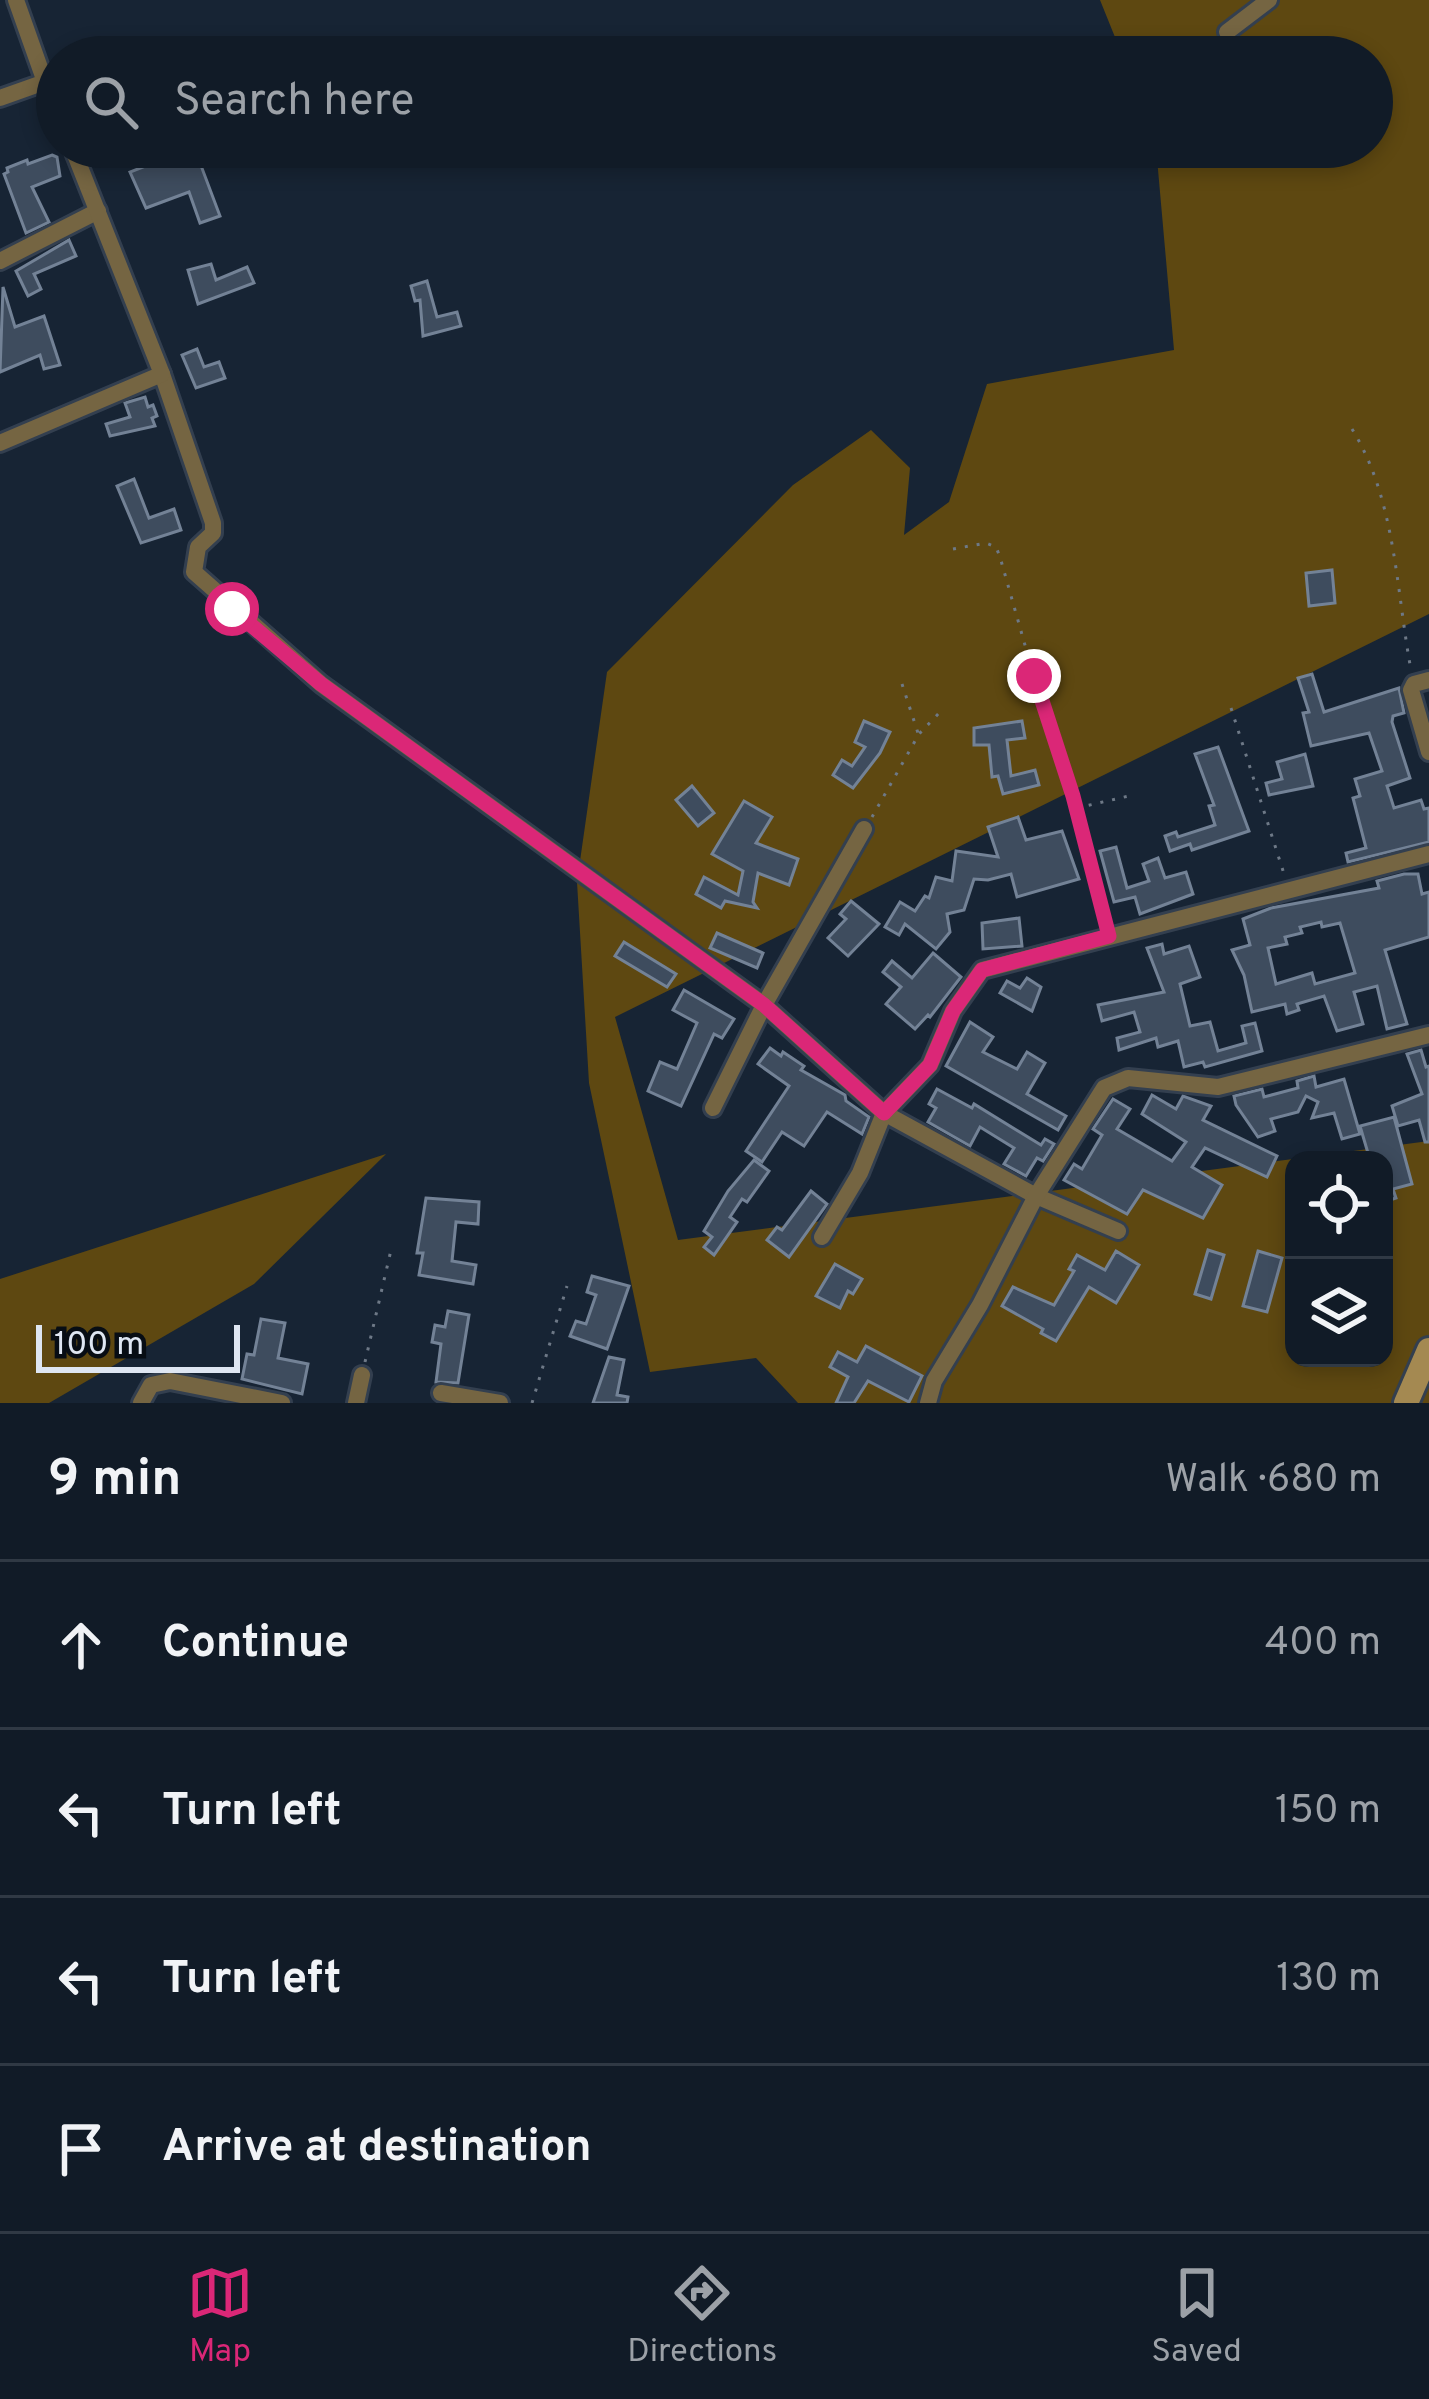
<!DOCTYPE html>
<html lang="en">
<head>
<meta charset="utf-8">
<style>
	body { margin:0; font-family:Overpass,sans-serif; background:#1e2833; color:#f1f3f6 }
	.controls { position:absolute; right:36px; bottom:36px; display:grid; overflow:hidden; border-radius:24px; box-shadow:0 6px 18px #0003 }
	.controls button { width:108px; height:108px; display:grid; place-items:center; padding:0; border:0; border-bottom:3px solid #303944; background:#111b27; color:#f1f3f6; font:60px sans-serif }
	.scale { position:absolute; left:36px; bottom:30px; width:204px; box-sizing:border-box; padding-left:12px; border:6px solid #dee6f2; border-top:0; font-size:33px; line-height:42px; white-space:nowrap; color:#dee6f2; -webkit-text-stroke:9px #070d14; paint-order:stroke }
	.stop { position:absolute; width:36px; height:36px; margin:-27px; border:9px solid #db2777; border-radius:50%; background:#fff }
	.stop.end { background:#db2777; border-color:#fff; box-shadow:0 3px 12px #0008 }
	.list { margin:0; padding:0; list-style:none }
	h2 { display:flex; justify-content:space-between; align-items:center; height:156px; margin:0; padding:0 48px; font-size:51px }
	h2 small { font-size:39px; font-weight:400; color:#9ca1a7 }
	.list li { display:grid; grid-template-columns:78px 1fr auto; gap:36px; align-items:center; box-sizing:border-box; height:168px; padding:0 48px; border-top:3px solid #303944 }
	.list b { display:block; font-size:45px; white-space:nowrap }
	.list em { font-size:39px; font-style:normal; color:#9ca1a7 }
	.icon { flex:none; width:66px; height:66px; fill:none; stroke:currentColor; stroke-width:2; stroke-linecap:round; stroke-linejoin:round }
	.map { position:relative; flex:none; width:1429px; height:1403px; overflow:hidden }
	.search { position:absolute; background:#111b27; box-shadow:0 6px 18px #0003; left:36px; right:36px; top:36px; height:132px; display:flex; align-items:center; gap:30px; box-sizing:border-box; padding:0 42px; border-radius:66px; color:#9ca1a7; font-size:45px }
	.sheet { height:828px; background:#111b27 }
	nav { display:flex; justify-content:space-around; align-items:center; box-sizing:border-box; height:168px; border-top:3px solid #303944; background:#111b27; font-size:33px; color:#9ca1a7 }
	nav a { display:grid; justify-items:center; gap:6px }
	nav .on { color:#db2777 }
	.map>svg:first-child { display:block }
	.green { fill:#5e4811; fill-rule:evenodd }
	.building { fill:#3e4c5e; stroke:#738296; stroke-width:3; fill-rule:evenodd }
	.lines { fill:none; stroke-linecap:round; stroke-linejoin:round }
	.street-casing { stroke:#333f4f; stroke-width:22 }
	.secondary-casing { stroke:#333f4f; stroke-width:30 }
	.path { stroke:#6e7987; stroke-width:3; stroke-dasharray:3 9; stroke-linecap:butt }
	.street { stroke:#756542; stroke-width:16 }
	.secondary { stroke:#a48951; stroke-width:24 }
	.route { stroke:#db2777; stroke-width:15 }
</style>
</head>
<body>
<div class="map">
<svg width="1429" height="1403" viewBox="0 0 1429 1403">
	<rect width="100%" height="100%" fill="#172434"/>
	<g class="green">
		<path d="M1100,0H1429V614L615,1017L678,1240L1429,1141V1403H798L756,1358L650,1372L589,1083L577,882L607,672L793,485L871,430L910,468L904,535L949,502L987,384L1174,350L1156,147H1372V57H1123ZM1294,1160H1384V1358H1294Z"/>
		<polygon points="386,1154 254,1284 49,1403 0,1403 0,1279"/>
	</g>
	<g class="building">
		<polygon points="194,147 220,216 200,223 189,192 146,208 130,172"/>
		<polygon points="52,155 57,157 60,176 32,187 49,222 26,233 4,174 8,172 7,168 27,160 28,164"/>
		<polygon points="69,240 76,256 34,274 41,289 28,296 16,271"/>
		<polygon points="211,264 216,280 247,267 254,283 198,304 188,270"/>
		<polygon points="427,281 437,317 457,312 461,326 423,336 420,300 415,301 411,286"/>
		<polygon points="3,287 15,327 44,316 60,365 44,369 40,355 0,372"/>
		<polygon points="197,349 204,367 219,362 225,378 196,388 182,355"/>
		<polygon points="145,397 148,407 153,405 157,416 152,418 155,426 110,436 106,424 130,417 125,403"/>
		<polygon points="134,479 149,518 174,509 181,530 141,543 117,486"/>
		<polygon points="1332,570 1335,603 1309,606 1306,573"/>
		<polygon points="1312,674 1324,712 1399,688 1404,713 1393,716 1392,722 1410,778 1387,786 1394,808 1421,800 1424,809 1429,808 1429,842 1348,862 1346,853 1366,848 1353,798 1360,796 1355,779 1382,771 1369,733 1311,746 1303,713 1309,712 1298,678"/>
		<polygon points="864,721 890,732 880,753 853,788 833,775 842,760 852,766 865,747 855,742"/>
		<polygon points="1022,721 1025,738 1007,740 1011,776 1035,770 1039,785 1003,794 998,776 992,777 989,745 974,745 974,728"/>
		<polygon points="1218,747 1249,831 1192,850 1190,844 1170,851 1165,836 1176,832 1178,837 1215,825 1209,806 1214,805 1195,754"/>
		<polygon points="1305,754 1313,786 1269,795 1266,783 1282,779 1277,762"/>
		<polygon points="692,786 714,813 698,826 676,800"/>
		<polygon points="744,801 772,817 756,843 798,859 789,885 758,873 753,902 757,908 725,901 721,908 696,894 704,877 738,895 743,871 712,854"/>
		<polygon points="1018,817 1026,840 1062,831 1079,879 1017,897 1011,874 988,880 974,879 964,910 947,914 950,932 936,949 905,924 899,935 885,927 900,902 915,911 925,896 929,898 936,877 952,881 956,851 998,857 988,827"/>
		<polygon points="1116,847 1127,888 1149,881 1143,864 1158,858 1165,878 1186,872 1193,894 1140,914 1135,897 1114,902 1100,851"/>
		<path d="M1404,874H1418L1422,894L1429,892V937L1385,950L1407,1024L1387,1029L1377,986L1354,992L1363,1024L1337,1031L1324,996L1297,1004L1299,1010L1287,1014L1285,1004L1252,1012L1244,975L1232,950L1250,945L1243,919L1271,908L1379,888L1377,881ZM1321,922L1322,927L1340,923L1355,973L1315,984L1312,973L1276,984L1268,948L1287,944L1285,937L1302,933L1300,927Z"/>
		<polygon points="851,901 879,924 848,956 828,938 846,919 840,914"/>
		<polygon points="1019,918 1022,946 983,949 982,923"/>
		<polygon points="717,933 763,953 757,968 710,948"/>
		<polygon points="624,942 676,974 667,987 615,956"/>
		<polygon points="1162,944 1164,954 1189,946 1200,977 1180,984 1190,1026 1210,1022 1218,1051 1246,1043 1242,1026 1255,1023 1262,1051 1205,1067 1203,1062 1184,1067 1178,1041 1158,1047 1156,1038 1119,1050 1117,1038 1140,1032 1134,1012 1102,1021 1098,1005 1164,992 1147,948"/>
		<polygon points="933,953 961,977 930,1017 928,1015 915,1029 886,1004 901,987 883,972 892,961 912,978"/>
		<polygon points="1027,978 1041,987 1032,1011 1000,993 1007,981 1020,988"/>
		<polygon points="684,990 734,1019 722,1038 714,1034 681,1106 648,1091 660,1062 677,1069 697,1023 673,1010"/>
		<polygon points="970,1022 993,1037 983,1052 1017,1069 1027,1052 1045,1063 1027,1094 1066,1116 1058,1130 946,1066"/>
		<polygon points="770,1048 781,1056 783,1052 804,1066 801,1070 845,1095 846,1101 869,1117 862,1134 827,1112 804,1146 782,1132 762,1162 746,1151 789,1086 758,1064"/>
		<polygon points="1421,1050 1426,1067 1429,1066 1429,1142 1425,1142 1419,1120 1398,1126 1392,1106 1422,1094 1407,1054"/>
		<polygon points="1314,1076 1316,1087 1344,1079 1360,1134 1342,1139 1334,1113 1312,1118 1318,1102 1306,1096 1298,1112 1271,1119 1275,1131 1258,1137 1236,1105 1234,1096 1262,1089 1264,1097 1298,1088 1297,1081"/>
		<polygon points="937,1089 972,1108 974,1104 1041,1145 1045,1139 1054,1144 1043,1161 1037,1158 1026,1176 1004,1164 1014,1148 980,1127 970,1146 928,1122 936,1108 929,1104"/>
		<polygon points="1152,1095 1176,1109 1183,1096 1211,1106 1203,1120 1277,1156 1267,1177 1205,1148 1192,1167 1222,1185 1203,1218 1143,1190 1127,1214 1064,1180 1074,1164 1082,1169 1102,1135 1093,1129 1113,1099 1130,1109 1117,1129 1172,1161 1186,1142 1142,1114"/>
		<polygon points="1394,1117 1412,1184 1393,1189 1396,1198 1384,1202 1384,1160 1370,1160 1360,1126"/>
		<polygon points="754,1160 769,1171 747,1202 742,1199 730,1217 737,1222 714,1255 704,1247 712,1237 704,1231 728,1191"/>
		<polygon points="811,1191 827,1204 789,1257 767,1240 777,1227 782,1230"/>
		<polygon points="426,1198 479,1202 478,1224 456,1222 452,1261 476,1265 473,1284 419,1275 423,1253 417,1253"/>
		<polygon points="1208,1250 1224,1255 1211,1299 1195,1294"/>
		<polygon points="1116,1251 1139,1265 1116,1303 1089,1287 1056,1341 1041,1333 1043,1329 1002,1306 1013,1287 1054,1305 1074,1271 1069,1269 1077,1255 1105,1270"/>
		<polygon points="1258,1251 1282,1258 1267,1312 1243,1306"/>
		<polygon points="835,1264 862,1279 853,1294 848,1291 840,1308 816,1296"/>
		<polygon points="592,1276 629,1286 607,1349 570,1336 576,1321 586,1324 596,1295 587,1292"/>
		<polygon points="448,1311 469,1315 458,1383 436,1382 441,1344 432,1342 435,1325 445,1327"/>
		<polygon points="261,1319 285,1323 278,1358 308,1364 302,1394 242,1379 247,1354 254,1355"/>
		<polygon points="866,1346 922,1376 909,1402 868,1381 854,1403 836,1403 848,1377 830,1367 838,1352 857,1362"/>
		<polygon points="609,1357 624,1360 617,1395 628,1397 627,1403 593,1403"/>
	</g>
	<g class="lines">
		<g class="street-casing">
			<g id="street">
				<polyline points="16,0 45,82"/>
				<polyline points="1227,32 1269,0"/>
				<polyline points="0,98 45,82 57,112"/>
				<polyline points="0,261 98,211"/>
				<polyline points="162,374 213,523 213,533 198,547 194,572 321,684 764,1005 884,1113 1036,1196 1118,1231"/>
				<polyline points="0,443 162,374 72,147"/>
				<polyline points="1429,680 1414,684 1411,690 1429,752"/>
				<polyline points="713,1108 764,1005 864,829"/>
				<polyline points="822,1237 860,1173 884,1113 930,1065 953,1011 982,970 1429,854"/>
				<polyline points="441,1393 500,1403"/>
				<polyline points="141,1403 151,1385 170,1381 282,1403"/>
				<polyline points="356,1403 362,1375"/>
				<polyline points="928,1403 934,1381 980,1305 1036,1196 1104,1088 1128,1078 1218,1087 1429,1035"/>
			</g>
		</g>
		<g class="secondary-casing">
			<polyline id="secondary" points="1406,1403 1429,1350"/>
		</g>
		<g class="path">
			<path d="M1352,429C1396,500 1396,590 1411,670"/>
			<polyline points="953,549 986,543 996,547 1000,557 1053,744 1073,796 1106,923"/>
			<polyline points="902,684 918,733"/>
			<polyline points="1231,708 1285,877"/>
			<polyline points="1077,808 1133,795"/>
			<polyline points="872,817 919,734 941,711"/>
			<polyline points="365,1362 391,1250"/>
			<polyline points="532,1403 567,1286"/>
		</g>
		<use href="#street" class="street"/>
		<use href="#secondary" class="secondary"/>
	</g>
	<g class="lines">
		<polyline class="route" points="232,609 321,684 764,1005 884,1113 930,1065 953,1011 982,970 1109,936 1073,796 1034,676"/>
	</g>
</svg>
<div class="controls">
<button><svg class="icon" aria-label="locate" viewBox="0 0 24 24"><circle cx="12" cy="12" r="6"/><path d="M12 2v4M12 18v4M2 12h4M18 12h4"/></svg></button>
<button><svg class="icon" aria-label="layers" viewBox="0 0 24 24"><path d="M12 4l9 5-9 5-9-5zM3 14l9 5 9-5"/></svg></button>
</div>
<div class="scale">100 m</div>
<div class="stop" style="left:232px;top:609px"></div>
<div class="stop end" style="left:1034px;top:676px"></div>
<div class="search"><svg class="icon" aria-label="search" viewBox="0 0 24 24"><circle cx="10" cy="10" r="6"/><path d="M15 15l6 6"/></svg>Search here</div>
</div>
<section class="sheet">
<h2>9 min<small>Walk · 680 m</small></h2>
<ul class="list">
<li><svg class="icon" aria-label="ahead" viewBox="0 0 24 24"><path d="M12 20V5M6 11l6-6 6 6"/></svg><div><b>Continue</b></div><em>400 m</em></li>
<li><svg class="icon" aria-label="left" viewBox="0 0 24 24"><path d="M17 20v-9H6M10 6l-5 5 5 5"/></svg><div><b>Turn left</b></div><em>150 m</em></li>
<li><svg class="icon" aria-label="left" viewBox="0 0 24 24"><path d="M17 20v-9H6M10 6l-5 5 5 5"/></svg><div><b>Turn left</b></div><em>130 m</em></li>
<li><svg class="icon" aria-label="arrive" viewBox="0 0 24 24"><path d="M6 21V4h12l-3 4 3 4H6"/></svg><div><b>Arrive at destination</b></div></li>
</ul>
</section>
<nav>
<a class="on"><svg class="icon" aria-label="map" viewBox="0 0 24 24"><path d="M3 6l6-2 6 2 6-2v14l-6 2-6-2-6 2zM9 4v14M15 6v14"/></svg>Map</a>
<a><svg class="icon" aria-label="directions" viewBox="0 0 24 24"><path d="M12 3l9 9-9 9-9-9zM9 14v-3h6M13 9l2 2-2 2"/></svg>Directions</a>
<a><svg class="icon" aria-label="saved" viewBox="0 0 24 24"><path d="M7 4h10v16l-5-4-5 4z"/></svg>Saved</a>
</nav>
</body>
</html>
